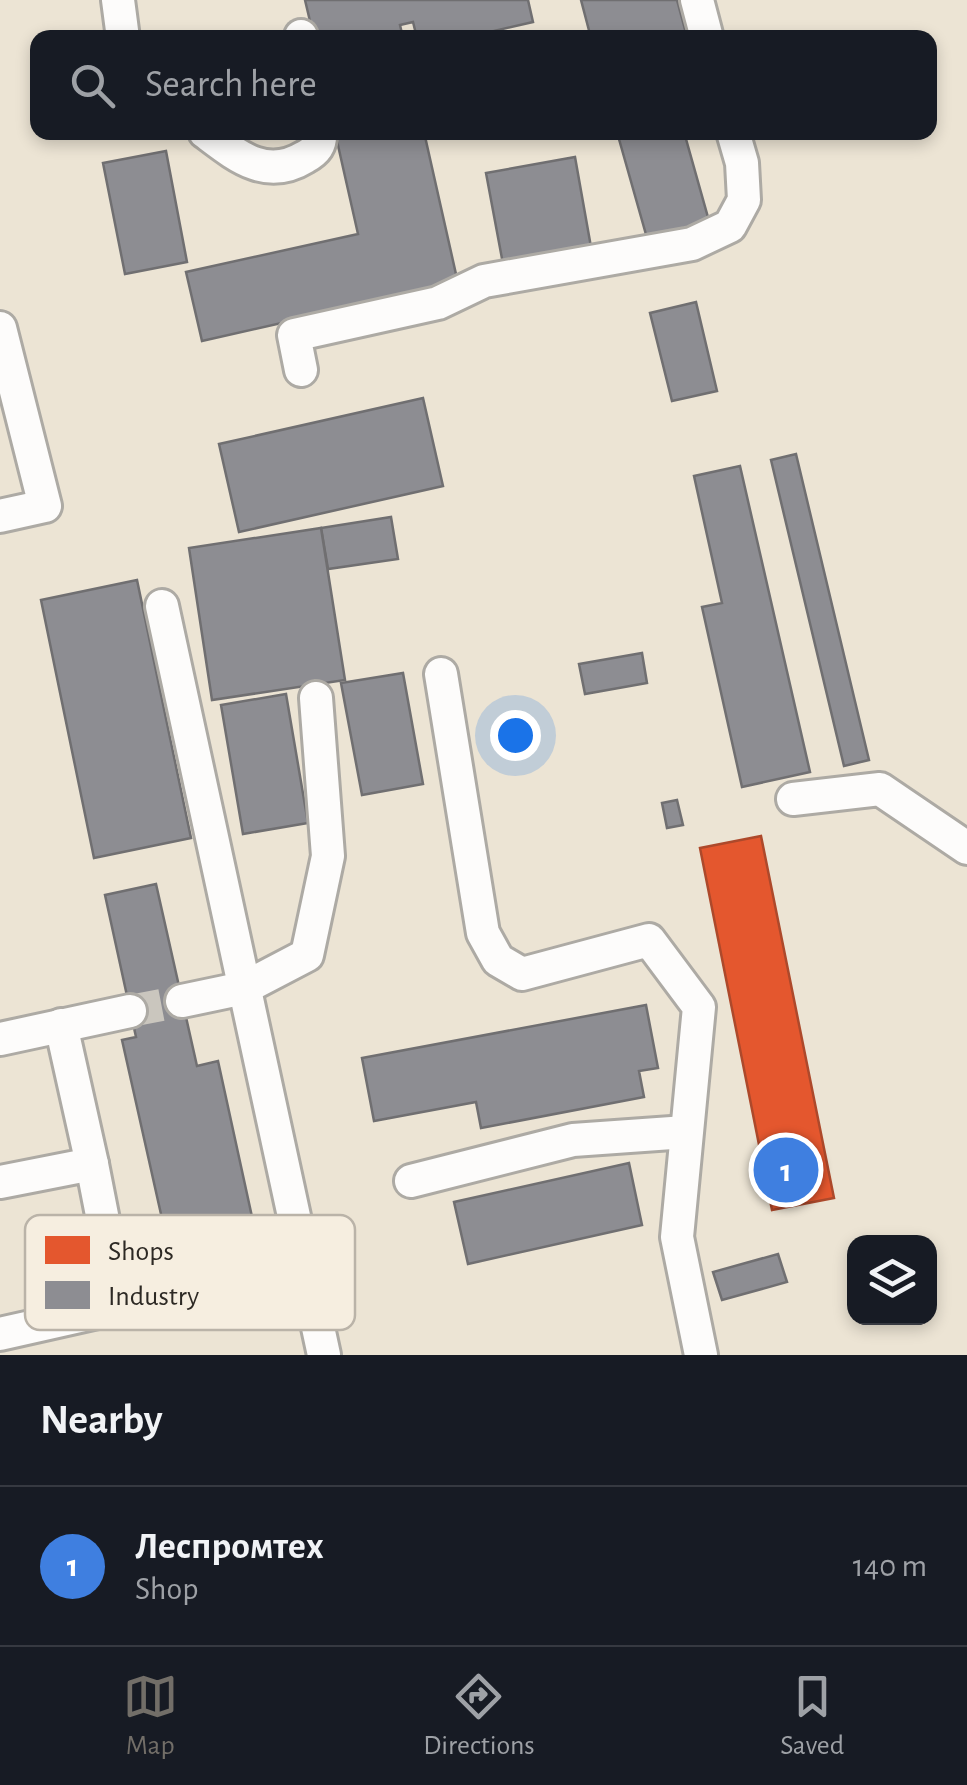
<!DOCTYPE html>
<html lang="en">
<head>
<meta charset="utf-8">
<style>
	body { margin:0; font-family:"Alegreya Sans",sans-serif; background:#242831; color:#f1f3f6 }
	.controls { position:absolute; right:30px; bottom:30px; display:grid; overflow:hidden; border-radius:20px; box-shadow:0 5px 15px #0003 }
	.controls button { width:90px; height:90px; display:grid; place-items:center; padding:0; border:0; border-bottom:2px solid #363941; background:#171b24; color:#f1f3f6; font:50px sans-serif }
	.you { position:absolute; left:515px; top:735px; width:35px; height:35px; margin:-25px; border:8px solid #fff; border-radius:50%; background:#1a73e8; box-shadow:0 0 0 15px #1a73e833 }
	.badge { display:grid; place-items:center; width:65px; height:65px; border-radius:50%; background:#726e68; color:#fff; font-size:32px; font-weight:700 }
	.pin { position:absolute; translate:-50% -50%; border:5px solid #fff; box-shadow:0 2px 10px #0006 }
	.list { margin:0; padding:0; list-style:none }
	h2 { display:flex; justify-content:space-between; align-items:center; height:130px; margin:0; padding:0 40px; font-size:42px }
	h2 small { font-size:32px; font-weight:400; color:#9ea1a6 }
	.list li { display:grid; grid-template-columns:65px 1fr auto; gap:30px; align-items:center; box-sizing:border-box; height:160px; padding:0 40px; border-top:2px solid #363941 }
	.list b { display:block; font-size:38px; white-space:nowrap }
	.list p { margin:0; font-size:32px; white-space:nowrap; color:#9ea1a6 }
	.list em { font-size:32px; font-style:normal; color:#9ea1a6 }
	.icon { flex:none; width:55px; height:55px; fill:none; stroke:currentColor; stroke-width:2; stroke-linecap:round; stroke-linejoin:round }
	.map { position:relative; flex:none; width:967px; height:1355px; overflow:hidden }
	.search { position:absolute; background:#171b24; box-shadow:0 5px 15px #0003; left:30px; right:30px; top:30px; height:110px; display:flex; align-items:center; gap:25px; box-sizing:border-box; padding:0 35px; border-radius:20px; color:#9ea1a6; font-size:38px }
	.sheet { height:290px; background:#171b24 }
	nav { display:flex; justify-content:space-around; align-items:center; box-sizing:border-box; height:140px; border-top:2px solid #363941; background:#171b24; font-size:28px; color:#9ea1a6 }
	nav a { display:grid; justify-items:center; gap:5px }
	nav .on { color:#726e68 }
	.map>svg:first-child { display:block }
	.built { fill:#ece4d4; fill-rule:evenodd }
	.shops { fill:#e4572e; stroke:#ad492b; stroke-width:2.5 }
	.industry { fill:#8d8d92; stroke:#706f71; stroke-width:2.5 }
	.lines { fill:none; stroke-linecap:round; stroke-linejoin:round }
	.minor-tunnel { stroke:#cac6be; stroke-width:32; stroke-dasharray:32 16; stroke-linecap:butt }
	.minor-casing { stroke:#adaaa4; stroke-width:38 }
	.minor { stroke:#fdfcfb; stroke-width:32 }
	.key { fill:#f6eee0; stroke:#bab3a8; stroke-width:2.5 }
	.key-label { font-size:28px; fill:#2d2924 }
</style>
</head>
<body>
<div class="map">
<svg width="967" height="1355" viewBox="0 0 967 1355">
	<rect width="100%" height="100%" fill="#f1ede5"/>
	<path class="built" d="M0,0H967V1355H0ZM38,38H930V132H38ZM854,1242H930V1318H854Z"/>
	<polygon class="shops" points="761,836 834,1198 772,1210 700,848"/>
	<g class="industry">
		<polygon points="305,0 528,0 533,22 464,38 417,38 413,22 400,25 403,38 314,38"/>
		<polygon points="581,0 677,0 687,37 591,38"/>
		<polygon points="335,132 424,132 458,283 202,341 186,272 358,234"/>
		<polygon points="617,132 684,132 709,221 647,238"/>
		<polygon points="166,151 187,262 125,274 103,163"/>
		<polygon points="575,157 591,247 503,264 486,173"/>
		<polygon points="696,302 717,391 672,401 650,313"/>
		<polygon points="423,398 443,486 239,532 219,444"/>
		<polygon points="796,454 869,760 844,766 771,460"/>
		<polygon points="740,466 810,772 742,787 702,607 722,603 694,476"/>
		<polygon points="391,517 398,559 328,569 321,528"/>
		<polygon points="321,528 345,680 212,700 189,548"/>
		<polygon points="137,580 191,838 94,858 41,600"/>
		<polygon points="642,653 647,683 585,694 579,664"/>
		<polygon points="403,673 423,784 362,795 341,683"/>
		<polygon points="286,694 308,823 243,834 221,705"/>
		<polygon points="677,800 683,825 667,828 662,803"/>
		<polygon points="156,884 197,1066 218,1061 266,1281 180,1299 122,1040 136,1037 105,895"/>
		<polygon points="646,1005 658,1068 639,1071 644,1097 481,1128 476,1102 374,1121 362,1058"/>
		<polygon points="629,1163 642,1225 468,1264 454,1202"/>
		<polygon points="778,1254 787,1282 722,1300 713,1272"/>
	</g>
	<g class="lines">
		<polyline class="minor-tunnel" points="130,1011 182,1001"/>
		<g class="minor-casing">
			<g id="minor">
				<polyline points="118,0 123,38"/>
				<polyline points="697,0 707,38"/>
				<polyline points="301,36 301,38"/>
				<path d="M205,132C237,156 266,181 305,157C316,151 321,145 320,132"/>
				<polyline points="0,328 45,506 0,516"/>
				<polyline points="301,370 294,335 438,303 484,281 692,244 730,226 744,200 742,163 733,132"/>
				<polyline points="162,606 324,1355"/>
				<polyline points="441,674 483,933 498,960 522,974 649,940 699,1007 677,1237 701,1355"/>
				<polyline points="793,799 880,789 967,848"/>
				<polyline points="182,1001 244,988 307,955 328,856 316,698"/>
				<polyline points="0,1039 130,1011"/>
				<polyline points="411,1181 573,1140 686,1132"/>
				<polyline points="0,1182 92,1164 61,1025"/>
				<polyline points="0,1334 120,1307 92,1164"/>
			</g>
		</g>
		<use href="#minor" class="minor"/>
	</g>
	<rect x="25" y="1215" width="330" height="115" rx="15" class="key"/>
	<rect x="45" y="1236" width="45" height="28" fill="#e4572e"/>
	<rect x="45" y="1281" width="45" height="28" fill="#8d8d92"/>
	<g class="key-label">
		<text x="108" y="1260">Shops</text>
		<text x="108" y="1305">Industry</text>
	</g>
</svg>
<div class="controls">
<button><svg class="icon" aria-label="layers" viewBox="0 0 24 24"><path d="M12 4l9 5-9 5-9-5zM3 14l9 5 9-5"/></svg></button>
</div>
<div class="you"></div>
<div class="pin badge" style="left:786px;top:1170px;background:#3f7fe0">1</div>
<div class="search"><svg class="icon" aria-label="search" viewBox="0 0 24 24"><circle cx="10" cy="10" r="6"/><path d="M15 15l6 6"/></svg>Search here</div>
</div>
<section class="sheet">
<h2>Nearby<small></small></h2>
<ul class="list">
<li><span class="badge" style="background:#3f7fe0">1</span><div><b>Леспромтех</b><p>Shop</p></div><em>140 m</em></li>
</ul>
</section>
<nav>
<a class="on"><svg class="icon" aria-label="map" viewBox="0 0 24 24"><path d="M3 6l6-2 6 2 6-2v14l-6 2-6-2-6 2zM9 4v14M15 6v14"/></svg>Map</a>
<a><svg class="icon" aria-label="directions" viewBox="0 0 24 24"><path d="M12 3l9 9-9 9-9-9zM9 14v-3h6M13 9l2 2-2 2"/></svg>Directions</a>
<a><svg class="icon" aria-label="saved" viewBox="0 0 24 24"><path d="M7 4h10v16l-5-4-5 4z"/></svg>Saved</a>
</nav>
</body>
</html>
